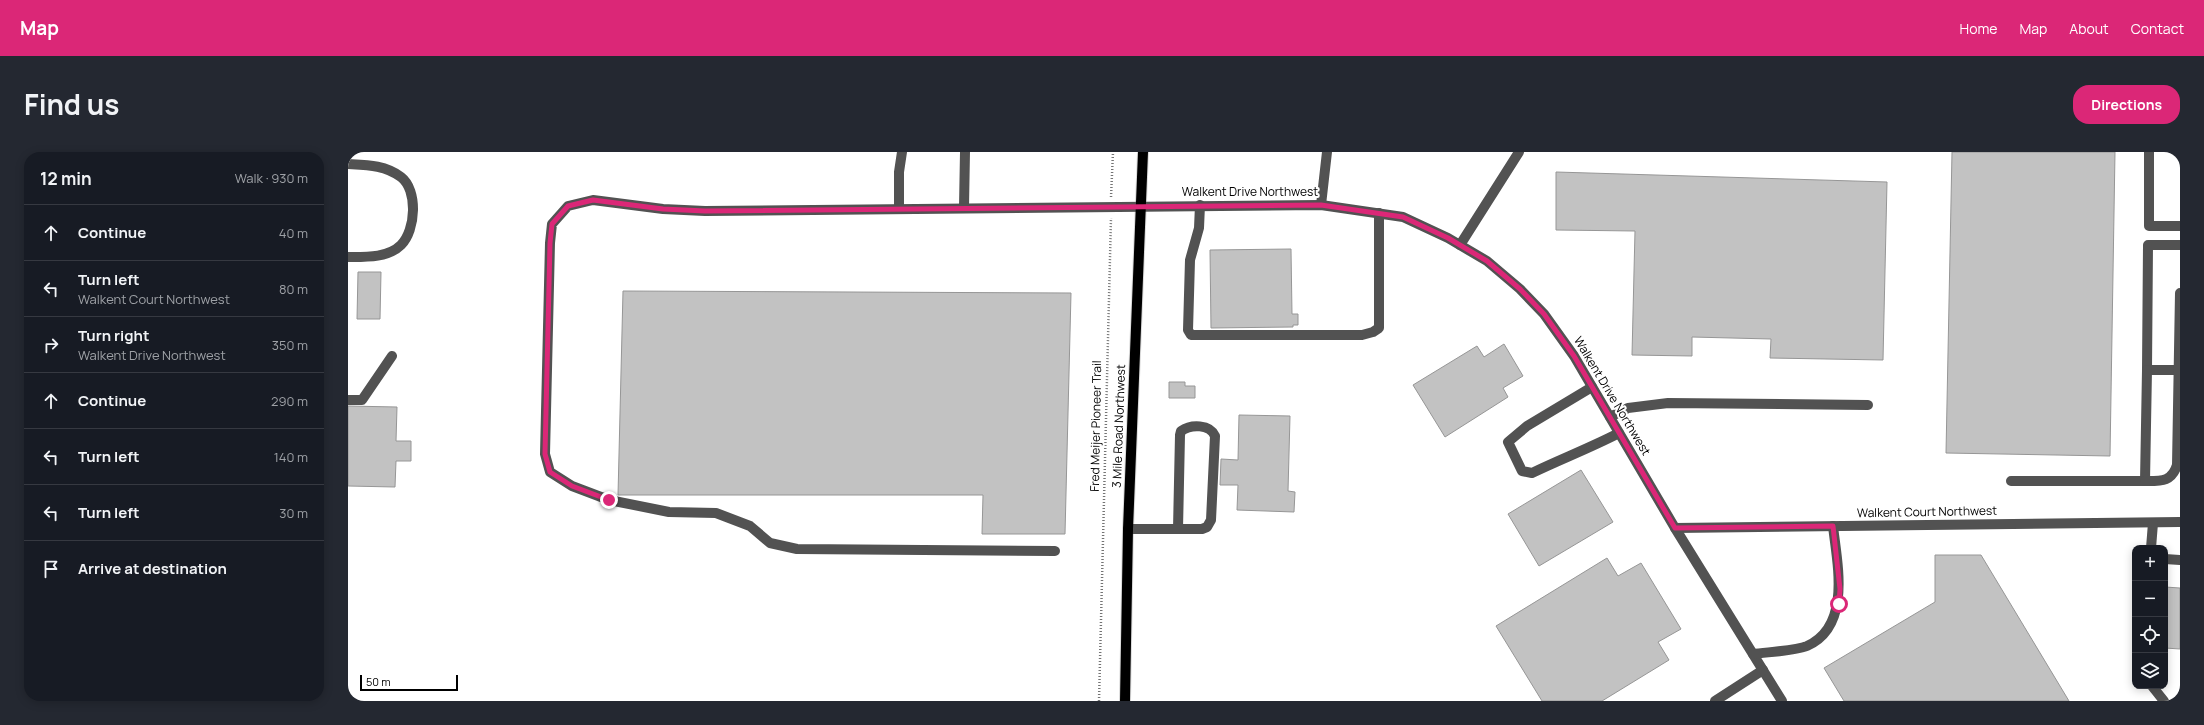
<!DOCTYPE html>
<html lang="en">
<head>
<meta charset="utf-8">
<style>
	body { margin:0; font-family:Manrope,sans-serif; background:#242831; color:#f1f3f6 }
	.controls { position:absolute; right:12px; bottom:12px; display:grid; overflow:hidden; border-radius:8px; box-shadow:0 2px 10px #0003 }
	.controls button { width:36px; height:36px; display:grid; place-items:center; padding:0; border:0; border-bottom:1px solid #363941; background:#171b24; color:#f1f3f6; font:20px sans-serif }
	.scale { position:absolute; left:12px; bottom:10px; width:98px; box-sizing:border-box; padding-left:4px; border:2px solid #000; border-top:0; font-size:11px; line-height:14px; white-space:nowrap; color:#000; -webkit-text-stroke:3px #fff; paint-order:stroke }
	.stop { position:absolute; width:12px; height:12px; margin:-9px; border:3px solid #db2777; border-radius:50%; background:#fff }
	.stop.end { background:#db2777; border-color:#fff; box-shadow:0 1px 4px #0008 }
	.list { margin:0; padding:0; list-style:none }
	h2 { display:flex; justify-content:space-between; align-items:center; height:52px; margin:0; padding:0 16px; font-size:17px }
	h2 small { font-size:13px; font-weight:400; color:#9ea1a6 }
	.list li { display:grid; grid-template-columns:26px 1fr auto; gap:12px; align-items:center; box-sizing:border-box; height:56px; padding:0 16px; border-top:1px solid #363941 }
	.list b { display:block; font-size:15px; white-space:nowrap }
	.list p { margin:0; font-size:13px; white-space:nowrap; color:#9ea1a6 }
	.list em { font-size:13px; font-style:normal; color:#9ea1a6 }
	.icon { flex:none; width:22px; height:22px; fill:none; stroke:currentColor; stroke-width:2; stroke-linecap:round; stroke-linejoin:round }
	.map { position:relative; flex:none; width:1832px; height:549px; overflow:hidden; border-radius:16px }
	header { display:flex; align-items:center; gap:24px; box-sizing:border-box; height:56px; padding:0 20px; background:#db2777; color:#fff }
	header strong { font-size:19px }
	nav { display:flex; gap:22px; margin-inline-start:auto; font-size:14px }
	.intro { display:flex; align-items:center; justify-content:space-between; box-sizing:border-box; height:96px; padding:0 24px }
	h1 { margin:0; font-size:28px }
	.button { padding:10px 18px; border-radius:16px; background:#db2777; color:#fff; font-size:14px; font-weight:700 }
	main { display:flex; gap:24px; padding:0 24px }
	aside { flex:1; background:#171b24; border-radius:16px; box-shadow:0 2px 10px #0003 }
	.map>svg:first-child { display:block }
	.building { fill:#c2c2c2; stroke:#969696 }
	.lines { fill:none; stroke-linecap:round; stroke-linejoin:round }
	.major-casing { stroke:#dbdbdb; stroke-width:12 }
	.path { stroke:#747474; stroke-width:2.5; stroke-dasharray:1 2; stroke-linecap:butt }
	.minor { stroke:#525252; stroke-width:10 }
	.major { stroke:#000; stroke-width:10 }
	.route { stroke:#db2777; stroke-width:5 }
	.labels { text-anchor:middle; stroke-width:4; stroke-linejoin:round; paint-order:stroke }
	.street-label { font-size:12px; fill:#000; stroke:#fff }
</style>
</head>
<body>
<header>
<strong>Map</strong>
<nav><a>Home</a><a>Map</a><a>About</a><a>Contact</a></nav>
</header>
<div class="intro"><h1>Find us</h1><a class="button">Directions</a></div>
<main>
<aside>
<h2>12 min<small>Walk · 930 m</small></h2>
<ul class="list">
<li><svg class="icon" aria-label="ahead" viewBox="0 0 24 24"><path d="M12 20V5M6 11l6-6 6 6"/></svg><div><b>Continue</b></div><em>40 m</em></li>
<li><svg class="icon" aria-label="left" viewBox="0 0 24 24"><path d="M17 20v-9H6M10 6l-5 5 5 5"/></svg><div><b>Turn left</b><p>Walkent Court Northwest</p></div><em>80 m</em></li>
<li><svg class="icon" aria-label="right" viewBox="0 0 24 24"><path d="M7 20v-9h11M14 6l5 5-5 5"/></svg><div><b>Turn right</b><p>Walkent Drive Northwest</p></div><em>350 m</em></li>
<li><svg class="icon" aria-label="ahead" viewBox="0 0 24 24"><path d="M12 20V5M6 11l6-6 6 6"/></svg><div><b>Continue</b></div><em>290 m</em></li>
<li><svg class="icon" aria-label="left" viewBox="0 0 24 24"><path d="M17 20v-9H6M10 6l-5 5 5 5"/></svg><div><b>Turn left</b></div><em>140 m</em></li>
<li><svg class="icon" aria-label="left" viewBox="0 0 24 24"><path d="M17 20v-9H6M10 6l-5 5 5 5"/></svg><div><b>Turn left</b></div><em>30 m</em></li>
<li><svg class="icon" aria-label="arrive" viewBox="0 0 24 24"><path d="M6 21V4h12l-3 4 3 4H6"/></svg><div><b>Arrive at destination</b></div></li>
</ul>
</aside>
<div class="map">
<svg width="1832" height="549" viewBox="0 0 1832 549">
	<rect width="100%" height="100%" fill="#fff"/>
	<g class="building">
		<polygon points="1604,0 1767,0 1762,304 1598,301"/>
		<polygon points="1208,20 1539,30 1535,208 1422,206 1423,187 1344,185 1344,204 1284,203 1287,79 1208,78"/>
		<polygon points="943,97 944,162 950,162 950,173 945,173 945,175 863,176 862,98"/>
		<polygon points="10,120 33,120 32,167 9,167"/>
		<polygon points="275,139 723,141 717,382 634,382 635,343 270,343"/>
		<polygon points="1156,192 1175,224 1155,236 1160,245 1097,285 1065,233 1129,194 1136,205"/>
		<polygon points="821,230 837,230 837,234 847,234 847,246 821,246"/>
		<polygon points="0,254 49,255 48,289 63,289 63,309 48,309 47,335 0,334"/>
		<polygon points="891,263 942,264 940,339 947,340 946,360 889,358 890,333 872,333 873,307 890,308"/>
		<polygon points="1233,318 1265,370 1191,414 1160,362"/>
		<polygon points="1587,403 1633,403 1721,549 1496,549 1476,516 1587,450"/>
		<polygon points="1259,406 1270,424 1293,411 1333,477 1310,490 1321,508 1254,549 1194,549 1148,474"/>
		<polygon points="1817,435 1832,436 1832,497 1817,496"/>
	</g>
	<g class="lines">
		<g class="major-casing">
			<polyline id="major" points="777,549 780,377 795,0"/>
		</g>
		<g class="path">
			<polyline points="763,45 765,0"/>
			<polyline points="751,549 763,66"/>
		</g>
		<g class="minor">
			<polyline points="1801,0 1801,74 1832,74"/>
			<path d="M0,12C19,13 37,13 53,25C70,38 68,78 53,93C40,106 17,105 0,105"/>
			<polyline points="852,53 851,76 842,108 840,178 843,183 1014,183 1025,180 1031,176 1031,61"/>
			<polyline points="973,53 979,0"/>
			<polyline points="616,55 617,0"/>
			<polyline points="551,56 551,20 554,0"/>
			<polyline points="1112,93 1171,0"/>
			<polyline points="1832,93 1800,93 1799,218 1832,218"/>
			<path d="M1244,235L1179,274L1160,290L1174,319L1184,321C1213,307 1242,296 1271,281"/>
			<polyline points="0,248 14,248 44,204"/>
			<polyline points="1262,265 1280,256 1320,251 1520,253"/>
			<polyline points="1663,329 1797,329 1799,218"/>
			<path d="M1797,329C1813,329 1824,330 1829,313L1832,141"/>
			<polyline points="1327,376 1832,370"/>
			<path d="M780,377H854L859,375L863,368L867,284C862,272 843,272 833,279L832,283L830,377"/>
			<polyline points="1803,396 1805,371"/>
			<polyline points="707,399 449,397 422,391 402,374 368,361 321,360 261,348 224,334 202,320 197,302 202,91 204,72 220,54 245,48 315,57 357,59 973,53 1055,65 1100,86 1139,109 1172,137 1196,162 1226,204 1327,376 1434,549"/>
			<polyline points="1817,407 1832,408"/>
			<path d="M1405,502C1419,500 1447,499 1459,494C1504,474 1489,411 1485,374"/>
			<polyline points="1804,534 1816,549"/>
			<polyline points="1367,549 1415,518"/>
		</g>
		<use href="#major" class="major"/>
	</g>
	<g class="lines">
		<polyline class="route" points="261,348 224,334 202,320 197,302 202,91 204,72 220,54 245,48 315,57 357,59 973,53 1055,65 1100,86 1139,109 1172,137 1196,162 1226,204 1327,376 1485,374 1492,437 1491,452"/>
	</g>
	<g class="labels">
		<g class="street-label">
			<text x="902" y="44">Walkent Drive Northwest</text>
			<text transform="translate(1264 244) rotate(59)" y="4">Walkent Drive Northwest</text>
			<text transform="translate(748 274) rotate(-89)" y="4">Fred Meijer Pioneer Trail</text>
			<text transform="translate(771 274) rotate(-88)" y="4">3 Mile Road Northwest</text>
			<text transform="translate(1579 360) rotate(-1)" y="4">Walkent Court Northwest</text>
		</g>
	</g>
</svg>
<div class="controls">
<button>+</button>
<button>−</button>
<button><svg class="icon" aria-label="locate" viewBox="0 0 24 24"><circle cx="12" cy="12" r="6"/><path d="M12 2v4M12 18v4M2 12h4M18 12h4"/></svg></button>
<button><svg class="icon" aria-label="layers" viewBox="0 0 24 24"><path d="M12 4l9 5-9 5-9-5zM3 14l9 5 9-5"/></svg></button>
</div>
<div class="scale">50 m</div>
<div class="stop" style="left:1491px;top:452px"></div>
<div class="stop end" style="left:261px;top:348px"></div>
</div>
</main>
</body>
</html>
